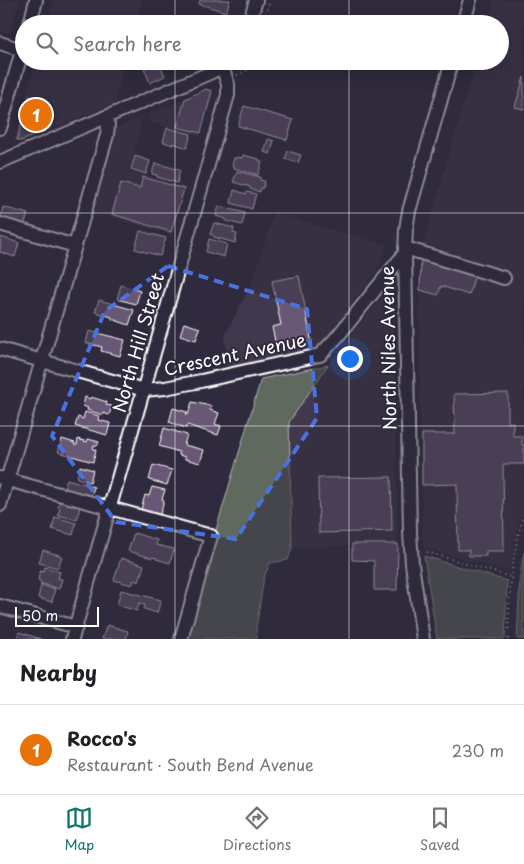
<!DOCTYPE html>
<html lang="en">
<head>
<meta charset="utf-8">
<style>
	body { margin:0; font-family:"Playpen Sans",sans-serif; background:#f6f6f6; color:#202124 }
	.scale { position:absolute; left:15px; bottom:12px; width:84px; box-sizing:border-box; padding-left:5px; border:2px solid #fff; border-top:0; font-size:14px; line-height:18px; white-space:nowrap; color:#fff; -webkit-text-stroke:4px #2f2a3d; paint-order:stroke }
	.you { position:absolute; left:349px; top:358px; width:18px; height:18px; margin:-12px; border:4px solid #fff; border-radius:50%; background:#1a73e8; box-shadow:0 0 0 8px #1a73e833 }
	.badge { display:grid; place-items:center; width:32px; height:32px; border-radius:50%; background:#0f766e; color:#fff; font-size:16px; font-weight:700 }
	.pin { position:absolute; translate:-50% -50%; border:2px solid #fff; box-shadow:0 1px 5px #0006 }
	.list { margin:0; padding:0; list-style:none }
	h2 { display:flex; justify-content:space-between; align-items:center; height:65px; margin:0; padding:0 20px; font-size:21px }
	h2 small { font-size:16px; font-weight:400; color:#757577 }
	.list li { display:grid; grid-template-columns:32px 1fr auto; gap:15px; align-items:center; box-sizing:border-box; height:90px; padding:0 20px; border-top:1px solid #e0e0e0 }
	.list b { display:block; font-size:19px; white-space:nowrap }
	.list p { margin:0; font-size:16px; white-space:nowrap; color:#757577 }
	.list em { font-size:16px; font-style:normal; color:#757577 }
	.icon { flex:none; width:28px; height:28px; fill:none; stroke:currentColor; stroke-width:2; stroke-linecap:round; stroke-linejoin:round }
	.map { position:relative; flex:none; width:524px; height:639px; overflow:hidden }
	.search { position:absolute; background:#fff; box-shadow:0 5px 20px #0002; left:15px; right:15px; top:15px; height:55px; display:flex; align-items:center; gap:12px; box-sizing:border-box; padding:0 18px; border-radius:28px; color:#757577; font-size:19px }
	.sheet { height:155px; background:#fff }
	nav { display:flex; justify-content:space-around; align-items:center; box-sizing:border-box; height:70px; border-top:1px solid #e0e0e0; background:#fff; font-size:14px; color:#757577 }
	nav a { display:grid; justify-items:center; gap:2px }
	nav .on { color:#0f766e }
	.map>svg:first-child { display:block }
	.built { fill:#40384e }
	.green { fill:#60695d; stroke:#b0b4ae }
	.building { fill:#675975; stroke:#fff }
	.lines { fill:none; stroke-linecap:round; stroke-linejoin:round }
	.minor-casing { stroke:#fff; stroke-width:16 }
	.path { stroke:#fff; stroke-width:2; stroke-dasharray:1 4; stroke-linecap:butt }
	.minor { stroke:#2f2a3d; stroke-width:12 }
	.marked { fill:none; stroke:#4a71e0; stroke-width:4; stroke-dasharray:10 6; stroke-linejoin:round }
	.grid { fill:none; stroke:#fff; stroke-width:1; stroke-opacity:0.55 }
	.labels { text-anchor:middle; stroke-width:4; stroke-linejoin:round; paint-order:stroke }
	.street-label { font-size:18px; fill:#fff; stroke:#2f2a3d }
</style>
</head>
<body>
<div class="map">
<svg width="524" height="639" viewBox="0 0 524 639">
	<rect width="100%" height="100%" fill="#2f2a3d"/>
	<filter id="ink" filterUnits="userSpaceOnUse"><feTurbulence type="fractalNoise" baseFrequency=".02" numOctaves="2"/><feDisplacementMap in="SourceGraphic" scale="10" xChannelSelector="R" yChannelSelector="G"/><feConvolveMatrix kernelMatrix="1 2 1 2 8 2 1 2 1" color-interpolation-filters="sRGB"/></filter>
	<g filter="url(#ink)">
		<g class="built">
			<polygon points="0,0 20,0 10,34 0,31"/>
			<polygon points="54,0 142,0 136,24 47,24"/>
			<polygon points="494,0 524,0 524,509 519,521 509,572 423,547 420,437 419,259 476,61 500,61 500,24 487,24"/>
			<polygon points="36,61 125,61 114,104 21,142 14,140"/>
			<polygon points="206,90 213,92 200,136 148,122 151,114"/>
			<polygon points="143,116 129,171 185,187 172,235 89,211 111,130"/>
			<polygon points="274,213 386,245 380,264 376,272 318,348 314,350 227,368 225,335 252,282"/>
			<polygon points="388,289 393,289 398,543 292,548 289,422 328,365"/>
		</g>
		<g class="green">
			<polygon points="328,365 289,422 292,548 288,560 270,563 264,577 256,629 257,639 185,639 215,533 261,379"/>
			<polygon points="524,552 524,639 517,639 520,576"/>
			<polygon points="424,556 507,581 505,639 437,639"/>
		</g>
		<g class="building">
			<polygon points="200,0 230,0 226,12 199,4"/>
			<polygon points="198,16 203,17 203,20 208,22 209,18 218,20 217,24 196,24"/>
			<polygon points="159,62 165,76 150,83 144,68"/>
			<polygon points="524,77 524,109 515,107"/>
			<polygon points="206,89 212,91 201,133 177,127 185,99"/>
			<polygon points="29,96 44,100 41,110 49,112 47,119 52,120 50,129 21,141 17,140"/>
			<polygon points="244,106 293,120 287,140 238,126"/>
			<polygon points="167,128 191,134 187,148 173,143 173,145 163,142"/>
			<polygon points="268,139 274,141 270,154 264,152"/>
			<polygon points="288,151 301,155 298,163 285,159"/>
			<polygon points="243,155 259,159 259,161 262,162 258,175 234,168 235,167 232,166 234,158 237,158 237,157 242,158"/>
			<polygon points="135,156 150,161 146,174 131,169"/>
			<polygon points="155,163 180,170 177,183 157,177 157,175 152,174"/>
			<polygon points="237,171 260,177 260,180 265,181 263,188 261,188 260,192 250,189 250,187 233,182"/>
			<polygon points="143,177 184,189 171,232 112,214 121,183 140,188"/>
			<polygon points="234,190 246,194 247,192 256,194 252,209 231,203"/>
			<polygon points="219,206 245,213 242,225 226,221 226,219 216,216"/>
			<polygon points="3,207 28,214 24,225 19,223 19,224 0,219"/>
			<polygon points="214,223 234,228 233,233 237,234 235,243 214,237 214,236 210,234"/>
			<polygon points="140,231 166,238 160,256 135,249"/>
			<polygon points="1,237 19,243 15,257 0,252"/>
			<polygon points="209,239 227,244 224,257 206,252"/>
			<polygon points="421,258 475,275 469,295 441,286 438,295 420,290"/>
			<polygon points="299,276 312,344 277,350 272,327 281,325 272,281"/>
			<polygon points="121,285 140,291 136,304 117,299"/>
			<polygon points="99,300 134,310 129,325 112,319 112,317 95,312"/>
			<polygon points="184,323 200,328 196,340 180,335"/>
			<polygon points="89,331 125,340 120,356 101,351 102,347 86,343"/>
			<polygon points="508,393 508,423 513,422 513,436 522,436 522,445 524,445 524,464 503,464 504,551 486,551 486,556 469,556 469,550 458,550 457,484 422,485 422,434 455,434 454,394"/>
			<polygon points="85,397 90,399 91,397 107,402 106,405 112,406 109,415 103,413 103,415 87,410 88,408 83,406"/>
			<polygon points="192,402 211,406 210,410 219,413 215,424 221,426 218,435 187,425 186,428 169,422 173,408 187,412 186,414 188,415"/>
			<polygon points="85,412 99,416 98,420 110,423 107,435 75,426 78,417 83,419"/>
			<polygon points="164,428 187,435 184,445 204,450 200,463 185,459 185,457 179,455 179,452 159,446"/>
			<polygon points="62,439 75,443 74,445 77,445 78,439 87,442 88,439 99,442 97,446 94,445 93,449 96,450 93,462 58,452"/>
			<polygon points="153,465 172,470 167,485 149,480"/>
			<polygon points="80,466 93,470 90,482 77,478"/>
			<polygon points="391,477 392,531 319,533 318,478"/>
			<polygon points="67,479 94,487 90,499 63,491"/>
			<polygon points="152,487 165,490 162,499 164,500 159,518 140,513 145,495 149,496"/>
			<polygon points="60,501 80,506 77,520 58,515 60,508 58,507"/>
			<polygon points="55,517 76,523 73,535 52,529"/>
			<polygon points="134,533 157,540 156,545 174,549 170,563 156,559 157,558 152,557 152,558 128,551"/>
			<polygon points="352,544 398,544 397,590 374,590 374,561 352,560"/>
			<polygon points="43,550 62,556 58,568 39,563"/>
			<polygon points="121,558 144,565 139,582 134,580 132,585 114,580"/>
			<polygon points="45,567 60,572 58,578 62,579 59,589 40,583 40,581 38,580 40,571 43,572"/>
			<polygon points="41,585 55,589 52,602 38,598"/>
			<polygon points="121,590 161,600 157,613 144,609 145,605 139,603 137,611 117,605"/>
			<polygon points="107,625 128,631 126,639 102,639"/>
			<polygon points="19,632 38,638 41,639 17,639"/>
		</g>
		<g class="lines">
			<g class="minor-casing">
				<g id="minor">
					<polyline points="30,24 36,0"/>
					<polyline points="249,24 256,0"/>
					<polyline points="463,24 470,0"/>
					<polyline points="0,43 22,50"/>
					<polyline points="0,128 24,44"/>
					<polyline points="0,162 205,75 222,67 231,61"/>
					<polyline points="0,224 75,246"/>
					<polyline points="405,248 504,278"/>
					<polyline points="0,349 144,390 165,388 201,381 320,355 324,351 337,337 405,253"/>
					<polyline points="1,478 211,536 181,639"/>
					<polyline points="0,505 107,135 108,125 105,117"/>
					<polyline points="0,606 76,627"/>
					<polyline points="72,639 228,95 228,84 222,67"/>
					<polyline points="423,639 412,564 410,532 405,253 406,229 409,211 452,61"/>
				</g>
			</g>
			<g class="path">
				<polyline points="263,24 270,0"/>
				<polyline points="237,75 248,70 252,61"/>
				<polyline points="427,552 511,577"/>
				<path d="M508,639C509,597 511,554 524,514"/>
			</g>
			<use href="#minor" class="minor"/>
		</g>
	</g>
	<path d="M0 0H524V639H0ZM168,266L307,309L317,418L236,539L116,522L52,436L105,311Z" fill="#2f2a3d" fill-opacity=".55" fill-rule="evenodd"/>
	<path class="marked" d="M168,266L307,309L317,418L236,539L116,522L52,436L105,311Z"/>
	<path class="grid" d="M175,0V24M349,0V24M175,61V639M349,61V639M0,213H524M0,426H524"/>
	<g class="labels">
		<g class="street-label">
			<text transform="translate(139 343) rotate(-74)" y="6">North Hill Street</text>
			<text transform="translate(389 348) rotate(-91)" y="6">North Niles Avenue</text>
			<text transform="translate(235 355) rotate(-12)" y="6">Crescent Avenue</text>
		</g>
	</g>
</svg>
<div class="scale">50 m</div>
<div class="you"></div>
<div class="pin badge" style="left:36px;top:115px;background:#e8710a">1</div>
<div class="search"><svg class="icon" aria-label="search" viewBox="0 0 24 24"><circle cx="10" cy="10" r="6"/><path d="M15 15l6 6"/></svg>Search here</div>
</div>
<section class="sheet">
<h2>Nearby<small></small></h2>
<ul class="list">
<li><span class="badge" style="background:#e8710a">1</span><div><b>Rocco's</b><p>Restaurant · South Bend Avenue</p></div><em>230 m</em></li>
</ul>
</section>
<nav>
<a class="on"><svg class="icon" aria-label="map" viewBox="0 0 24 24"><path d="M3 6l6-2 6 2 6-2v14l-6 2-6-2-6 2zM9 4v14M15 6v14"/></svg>Map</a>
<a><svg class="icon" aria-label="directions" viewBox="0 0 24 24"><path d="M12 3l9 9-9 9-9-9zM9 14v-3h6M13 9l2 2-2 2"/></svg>Directions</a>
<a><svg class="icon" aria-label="saved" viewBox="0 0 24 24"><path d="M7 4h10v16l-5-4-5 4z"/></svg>Saved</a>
</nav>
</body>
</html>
